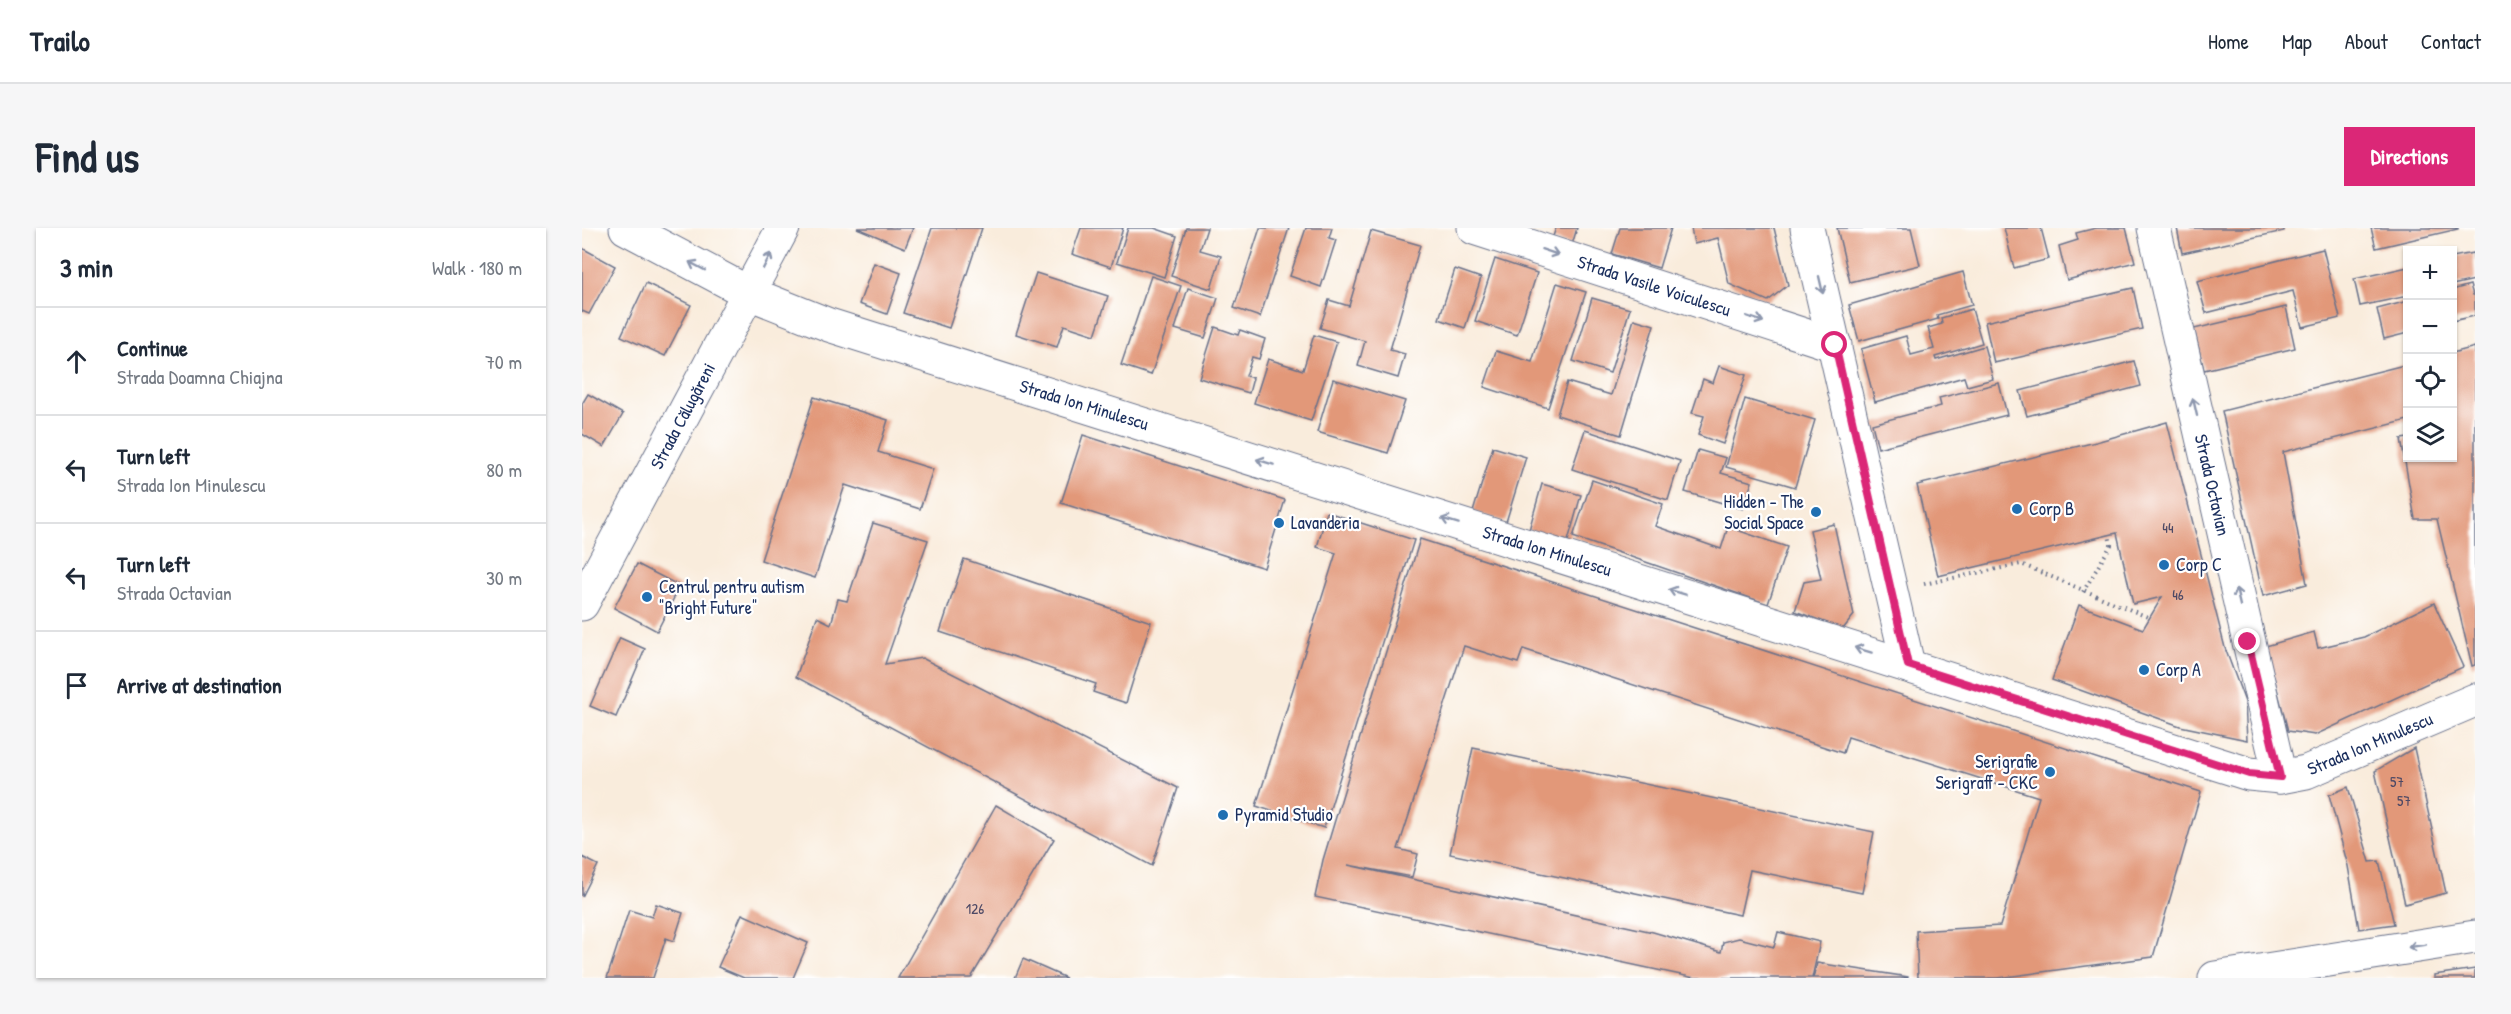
<!DOCTYPE html>
<html lang="en">
<head>
<meta charset="utf-8">
<style>
	body { margin:0; font-family:"Patrick Hand",sans-serif; background:#f6f6f7; color:#1f2937 }
	.controls { position:absolute; right:18px; top:18px; display:grid; overflow:hidden; border-radius:0px; box-shadow:0 2px 4px #0004 }
	.controls button { width:54px; height:54px; display:grid; place-items:center; padding:0; border:0; border-bottom:2px solid #e0e1e3; background:#fff; color:#1f2937; font:30px sans-serif }
	.stop { position:absolute; width:18px; height:18px; margin:-14px; border:4px solid #db2777; border-radius:50%; background:#fff }
	.stop.end { background:#db2777; border-color:#fff; box-shadow:0 2px 6px #0008 }
	.list { margin:0; padding:0; list-style:none }
	h2 { display:flex; justify-content:space-between; align-items:center; height:78px; margin:0; padding:0 24px; font-size:26px }
	h2 small { font-size:20px; font-weight:400; color:#747a83 }
	.list li { display:grid; grid-template-columns:39px 1fr auto; gap:18px; align-items:center; box-sizing:border-box; height:108px; padding:0 24px; border-top:2px solid #e0e1e3 }
	.list b { display:block; font-size:22px; white-space:nowrap }
	.list p { margin:0; font-size:20px; white-space:nowrap; color:#747a83 }
	.list em { font-size:20px; font-style:normal; color:#747a83 }
	.icon { flex:none; width:33px; height:33px; fill:none; stroke:currentColor; stroke-width:2; stroke-linecap:round; stroke-linejoin:round }
	.map { position:relative; flex:none; width:1893px; height:750px; overflow:hidden; border-radius:0px }
	header { display:flex; align-items:center; gap:36px; box-sizing:border-box; height:84px; padding:0 30px; background:#fff; border-bottom:2px solid #e0e1e3 }
	header strong { font-size:28px }
	nav { display:flex; gap:33px; margin-inline-start:auto; font-size:21px }
	.intro { display:flex; align-items:center; justify-content:space-between; box-sizing:border-box; height:144px; padding:0 36px }
	h1 { margin:0; font-size:42px }
	.button { padding:15px 27px; border-radius:0px; background:#db2777; color:#fff; font-size:21px; font-weight:700 }
	main { display:flex; gap:36px; padding:0 36px }
	aside { flex:1; background:#fff; border-radius:0px; box-shadow:0 2px 4px #0004 }
	.map>svg:first-child { display:block }
	.building { fill:#e29879 }
	.lines { fill:none; stroke-linecap:round; stroke-linejoin:round }
	.minor-casing { stroke:#69718a; stroke-width:35 }
	.path { stroke:#69718a; stroke-width:4; stroke-dasharray:1.5 4.5; stroke-linecap:butt }
	.minor { stroke:#fff; stroke-width:33 }
	.oneway { stroke:#8d97ae }
	.route { stroke:#db2777; stroke-width:8 }
	.poi-dot { fill:#1f6fb2; stroke:#fff; stroke-width:2 }
	.labels { text-anchor:middle; stroke-width:4.5; stroke-linejoin:round; paint-order:stroke }
	.number-label { font-size:15px; fill:#4d4965 }
	.street-label { font-size:18px; fill:#1b2f5e; stroke:#fff }
	.poi-label { font-size:18px; fill:#1b2f5e; stroke:#fff; text-anchor:start }
</style>
</head>
<body>
<header>
<strong>Trailo</strong>
<nav><a>Home</a><a>Map</a><a>About</a><a>Contact</a></nav>
</header>
<div class="intro"><h1>Find us</h1><a class="button">Directions</a></div>
<main>
<aside>
<h2>3 min<small>Walk · 180 m</small></h2>
<ul class="list">
<li><svg class="icon" aria-label="ahead" viewBox="0 0 24 24"><path d="M12 20V5M6 11l6-6 6 6"/></svg><div><b>Continue</b><p>Strada Doamna Chiajna</p></div><em>70 m</em></li>
<li><svg class="icon" aria-label="left" viewBox="0 0 24 24"><path d="M17 20v-9H6M10 6l-5 5 5 5"/></svg><div><b>Turn left</b><p>Strada Ion Minulescu</p></div><em>80 m</em></li>
<li><svg class="icon" aria-label="left" viewBox="0 0 24 24"><path d="M17 20v-9H6M10 6l-5 5 5 5"/></svg><div><b>Turn left</b><p>Strada Octavian</p></div><em>30 m</em></li>
<li><svg class="icon" aria-label="arrive" viewBox="0 0 24 24"><path d="M6 21V4h12l-3 4 3 4H6"/></svg><div><b>Arrive at destination</b></div></li>
</ul>
</aside>
<div class="map">
<svg width="1893" height="750" viewBox="0 0 1893 750">
	<rect width="100%" height="100%" fill="#fff"/>
	<filter id="ink" filterUnits="userSpaceOnUse"><feTurbulence type="fractalNoise" baseFrequency=".0167" numOctaves="2"/><feDisplacementMap in="SourceGraphic" scale="12" xChannelSelector="R" yChannelSelector="G"/><feConvolveMatrix kernelMatrix="1 2 1 2 8 2 1 2 1" color-interpolation-filters="sRGB"/></filter>
	<filter id="wash" filterUnits="userSpaceOnUse"><feTurbulence type="fractalNoise" baseFrequency=".008" numOctaves="4" result="noise"/><feDisplacementMap in="SourceGraphic" scale="24" xChannelSelector="R" yChannelSelector="G"/><feGaussianBlur stdDeviation="1.35" result="paint"/><feColorMatrix in="noise" values="0 0 0 0 0 0 0 0 0 0 0 0 0 0 0 0 0 1.4 0 .05"/><feComposite in="paint" operator="in"/></filter>
	<g filter="url(#wash)">
		<rect width="100%" height="100%" fill="#f9ecdc"/>
		<g id="blocks">
			<g class="building">
				<polygon points="275,0 331,0 323,20"/>
				<polygon points="350,0 400,0 367,100 321,85"/>
				<polygon points="499,0 541,0 529,39 490,26"/>
				<polygon points="546,0 572,0 595,8 582,49 535,34"/>
				<polygon points="604,0 625,0 618,22 639,28 629,61 589,48"/>
				<polygon points="678,0 707,0 678,89 652,80"/>
				<polygon points="724,0 750,0 747,10 754,12 739,59 708,48"/>
				<polygon points="974,0 995,0 990,17 970,11"/>
				<polygon points="1038,0 1089,0 1077,40 1030,26"/>
				<polygon points="1109,0 1192,0 1206,57 1186,73 1147,56 1136,10 1112,16"/>
				<polygon points="1255,0 1329,0 1338,37 1268,54"/>
				<polygon points="1422,0 1459,0 1467,31 1432,40"/>
				<polygon points="1514,0 1544,0 1553,34 1485,52 1477,18 1496,12 1494,5"/>
				<polygon points="1595,0 1702,0 1702,3 1600,25"/>
				<polygon points="1789,0 1876,0 1876,1 1794,20"/>
				<polygon points="789,3 838,17 808,122 823,126 816,150 776,138 783,113 738,100 747,72 767,78"/>
				<polygon points="0,20 33,38 7,86 0,83"/>
				<polygon points="1741,21 1758,90 1720,99 1711,63 1624,85 1615,53"/>
				<polygon points="1891,25 1893,52 1870,57 1870,29"/>
				<polygon points="913,31 955,45 935,107 893,93"/>
				<polygon points="292,35 319,45 305,86 277,76"/>
				<polygon points="1826,39 1826,68 1778,78 1772,51"/>
				<polygon points="873,41 899,50 883,100 857,91"/>
				<polygon points="1381,44 1390,77 1355,87 1356,91 1277,113 1267,77"/>
				<polygon points="454,45 526,68 513,107 482,97 475,119 434,106"/>
				<polygon points="569,48 599,58 569,147 539,137"/>
				<polygon points="64,55 109,77 83,128 39,108"/>
				<polygon points="975,55 1004,64 966,180 902,159 914,123 950,134"/>
				<polygon points="1888,57 1891,67 1893,67 1893,88 1870,93 1870,62"/>
				<polygon points="606,60 636,70 623,110 593,101"/>
				<polygon points="1551,60 1560,101 1412,135 1403,94"/>
				<polygon points="1010,70 1048,81 1028,145 991,133"/>
				<polygon points="1826,73 1826,105 1802,111 1795,81"/>
				<polygon points="1704,79 1713,120 1622,142 1612,101"/>
				<polygon points="1390,81 1400,115 1353,129 1354,132 1402,118 1411,151 1385,158 1382,149 1293,174 1279,121 1324,108 1329,127 1352,121 1346,100 1360,96 1359,90"/>
				<polygon points="1052,91 1072,97 1039,207 975,187 985,154 1029,167"/>
				<polygon points="633,99 656,107 658,102 683,111 677,131 670,129 664,148 671,150 667,165 617,150"/>
				<polygon points="732,107 755,114 729,193 672,175 686,131 721,142"/>
				<polygon points="1893,119 1893,437 1890,438 1855,291 1833,291 1819,211 1826,210 1826,230 1870,230 1870,125"/>
				<polygon points="1552,133 1559,158 1445,188 1438,163"/>
				<polygon points="1826,136 1826,192 1701,224 1725,356 1681,368 1640,183"/>
				<polygon points="1137,138 1164,147 1141,216 1116,207 1122,188 1110,185 1121,151 1131,155"/>
				<polygon points="751,151 823,173 806,225 735,204"/>
				<polygon points="1417,155 1425,187 1296,220 1290,196 1359,178 1357,170"/>
				<polygon points="6,166 41,186 22,219 0,206 0,176"/>
				<polygon points="232,169 306,192 296,224 351,241 338,281 263,257 233,350 179,332"/>
				<polygon points="1163,171 1233,192 1213,259 1144,239"/>
				<polygon points="1585,194 1643,420 1663,474 1665,512 1598,498 1470,452 1497,377 1561,401 1580,369 1551,376 1535,305 1356,348 1335,257 1514,214"/>
				<polygon points="1003,202 1098,233 1086,272 990,241"/>
				<polygon points="501,207 703,272 682,340 479,275"/>
				<polygon points="911,219 944,229 924,294 891,284"/>
				<polygon points="1116,222 1144,230 1139,245 1170,254 1161,281 1103,264"/>
				<polygon points="1010,252 1081,276 1073,298 1139,321 1146,299 1205,319 1186,376 991,309"/>
				<polygon points="960,256 999,267 986,313 947,302"/>
				<polygon points="745,284 832,312 742,600 674,578 754,325 735,319"/>
				<polygon points="291,295 346,312 303,436 340,430 596,560 570,638 214,449 235,389 249,396 256,371 265,373"/>
				<polygon points="1252,296 1272,387 1261,401 1213,383 1222,354 1239,351 1228,302"/>
				<polygon points="838,311 1619,564 1571,729 1416,750 1336,750 1334,703 1418,698 1457,569 1266,509 1261,525 941,421 936,435 882,418 816,621 836,626 830,649 766,637 1071,704 1139,724 1141,714 1157,710 1192,719 1196,704 1238,714 1230,750 1113,750 733,669 741,632"/>
				<polygon points="382,331 569,394 544,475 511,464 514,456 358,404"/>
				<polygon points="55,336 98,358 75,403 32,380"/>
				<polygon points="1852,375 1881,439 1733,507 1706,503 1684,418 1732,404 1736,420 1782,409"/>
				<polygon points="38,410 63,421 34,489 8,478"/>
				<polygon points="891,520 1292,604 1280,665 1168,642 1158,687 868,626"/>
				<polygon points="1832,520 1864,665 1823,676 1793,543"/>
				<polygon points="1766,559 1788,634 1797,633 1812,696 1777,701 1766,638 1747,567"/>
				<polygon points="414,577 472,611 389,750 316,750"/>
				<polygon points="0,629 16,637 0,669"/>
				<polygon points="74,676 101,685 92,713 84,710 71,750 25,750 47,682 70,689"/>
				<polygon points="160,686 226,715 211,750 162,750 136,739"/>
				<polygon points="441,731 484,750 433,750"/>
				<polygon points="1235,735 1326,749 1326,750 1231,750"/>
				<polygon points="1893,741 1893,750 1852,750 1852,747"/>
			</g>
		</g>
	</g>
	<g filter="url(#ink)">
		<use href="#blocks" fill-opacity="0" stroke="#69718a" stroke-width="1.5"/>
		<g class="lines">
			<g class="minor-casing">
				<g id="minor">
					<polyline points="44,0 167,65 247,97 1667,546 1698,549 1724,544 1893,472"/>
					<polyline points="892,0 1253,117"/>
					<polyline points="1225,0 1326,437"/>
					<polyline points="1572,0 1698,549"/>
					<polyline points="0,376 201,0"/>
					<polyline points="1633,750 1893,709"/>
				</g>
			</g>
			<g class="path">
				<polyline points="1342,356 1439,336 1568,390"/>
				<polyline points="1501,364 1529,317 1527,307"/>
			</g>
			<use href="#minor" class="minor"/>
		</g>
		<defs><path id="oneway-shaft" d="M-6 0H5M1.5-3L5.5 0L1.5 3" fill="none" stroke-width="1.6" stroke-linecap="round" stroke-linejoin="round" transform="scale(1.5)"/></defs>
		<g class="oneway">
			<use href="#oneway-shaft" transform="translate(968 24) rotate(18)"/>
			<use href="#oneway-shaft" transform="translate(185 33) rotate(-63)"/>
			<use href="#oneway-shaft" transform="translate(115 38) rotate(-152)"/>
			<use href="#oneway-shaft" transform="translate(1239 57) rotate(77)"/>
			<use href="#oneway-shaft" transform="translate(1173 91) rotate(18)"/>
			<use href="#oneway-shaft" transform="translate(1613 179) rotate(-103)"/>
			<use href="#oneway-shaft" transform="translate(683 234) rotate(-163)"/>
			<use href="#oneway-shaft" transform="translate(868 293) rotate(-163)"/>
			<use href="#oneway-shaft" transform="translate(1095 364) rotate(-163)"/>
			<use href="#oneway-shaft" transform="translate(1656 369) rotate(-103)"/>
			<use href="#oneway-shaft" transform="translate(1281 422) rotate(-163)"/>
			<use href="#oneway-shaft" transform="translate(1835 718) rotate(171)"/>
		</g>
	</g>
	<g class="lines" filter="url(#ink)">
		<polyline class="route" points="1253,117 1326,437 1667,546 1698,549 1666,414"/>
	</g>
	<g class="poi-dot">
		<circle cx="1435" cy="281" r="6"/>
		<circle cx="1234" cy="284" r="6"/>
		<circle cx="697" cy="295" r="6"/>
		<circle cx="1582" cy="337" r="6"/>
		<circle cx="65" cy="369" r="6"/>
		<circle cx="1562" cy="442" r="6"/>
		<circle cx="1468" cy="544" r="6"/>
		<circle cx="641" cy="587" r="6"/>
	</g>
	<g class="labels">
		<g class="number-label">
			<text x="1586" y="305">44</text>
			<text x="1596" y="372">46</text>
			<text x="1815" y="559">57</text>
			<text x="1822" y="578">57</text>
			<text x="393" y="686">126</text>
		</g>
		<g class="street-label">
			<text transform="translate(1072 58) rotate(18)" y="6">Strada Vasile Voiculescu</text>
			<text transform="translate(502 177) rotate(17)" y="6">Strada Ion Minulescu</text>
			<text transform="translate(101 188) rotate(-62)" y="6">Strada Călugăreni</text>
			<text transform="translate(1630 257) rotate(77)" y="6">Strada Octavian</text>
			<text transform="translate(965 323) rotate(17)" y="6">Strada Ion Minulescu</text>
			<text transform="translate(1788 516) rotate(-23)" y="6">Strada Ion Minulescu</text>
		</g>
		<g class="poi-label">
			<text x="1222" y="280" text-anchor="end">Hidden - The<tspan x="1222" dy="21">Social Space</tspan></text>
			<text x="1447" y="287">Corp B</text>
			<text x="709" y="301">Lavanderia</text>
			<text x="1594" y="343">Corp C</text>
			<text x="77" y="365">Centrul pentru autism<tspan x="77" dy="21">"Bright Future"</tspan></text>
			<text x="1574" y="448">Corp A</text>
			<text x="1456" y="540" text-anchor="end">Serigrafie<tspan x="1456" dy="21">Serigraff - CKC</tspan></text>
			<text x="653" y="593">Pyramid Studio</text>
		</g>
	</g>
</svg>
<div class="controls">
<button>+</button>
<button>−</button>
<button><svg class="icon" aria-label="locate" viewBox="0 0 24 24"><circle cx="12" cy="12" r="6"/><path d="M12 2v4M12 18v4M2 12h4M18 12h4"/></svg></button>
<button><svg class="icon" aria-label="layers" viewBox="0 0 24 24"><path d="M12 4l9 5-9 5-9-5zM3 14l9 5 9-5"/></svg></button>
</div>
<div class="stop" style="left:1253px;top:117px"></div>
<div class="stop end" style="left:1666px;top:414px"></div>
</div>
</main>
</body>
</html>
